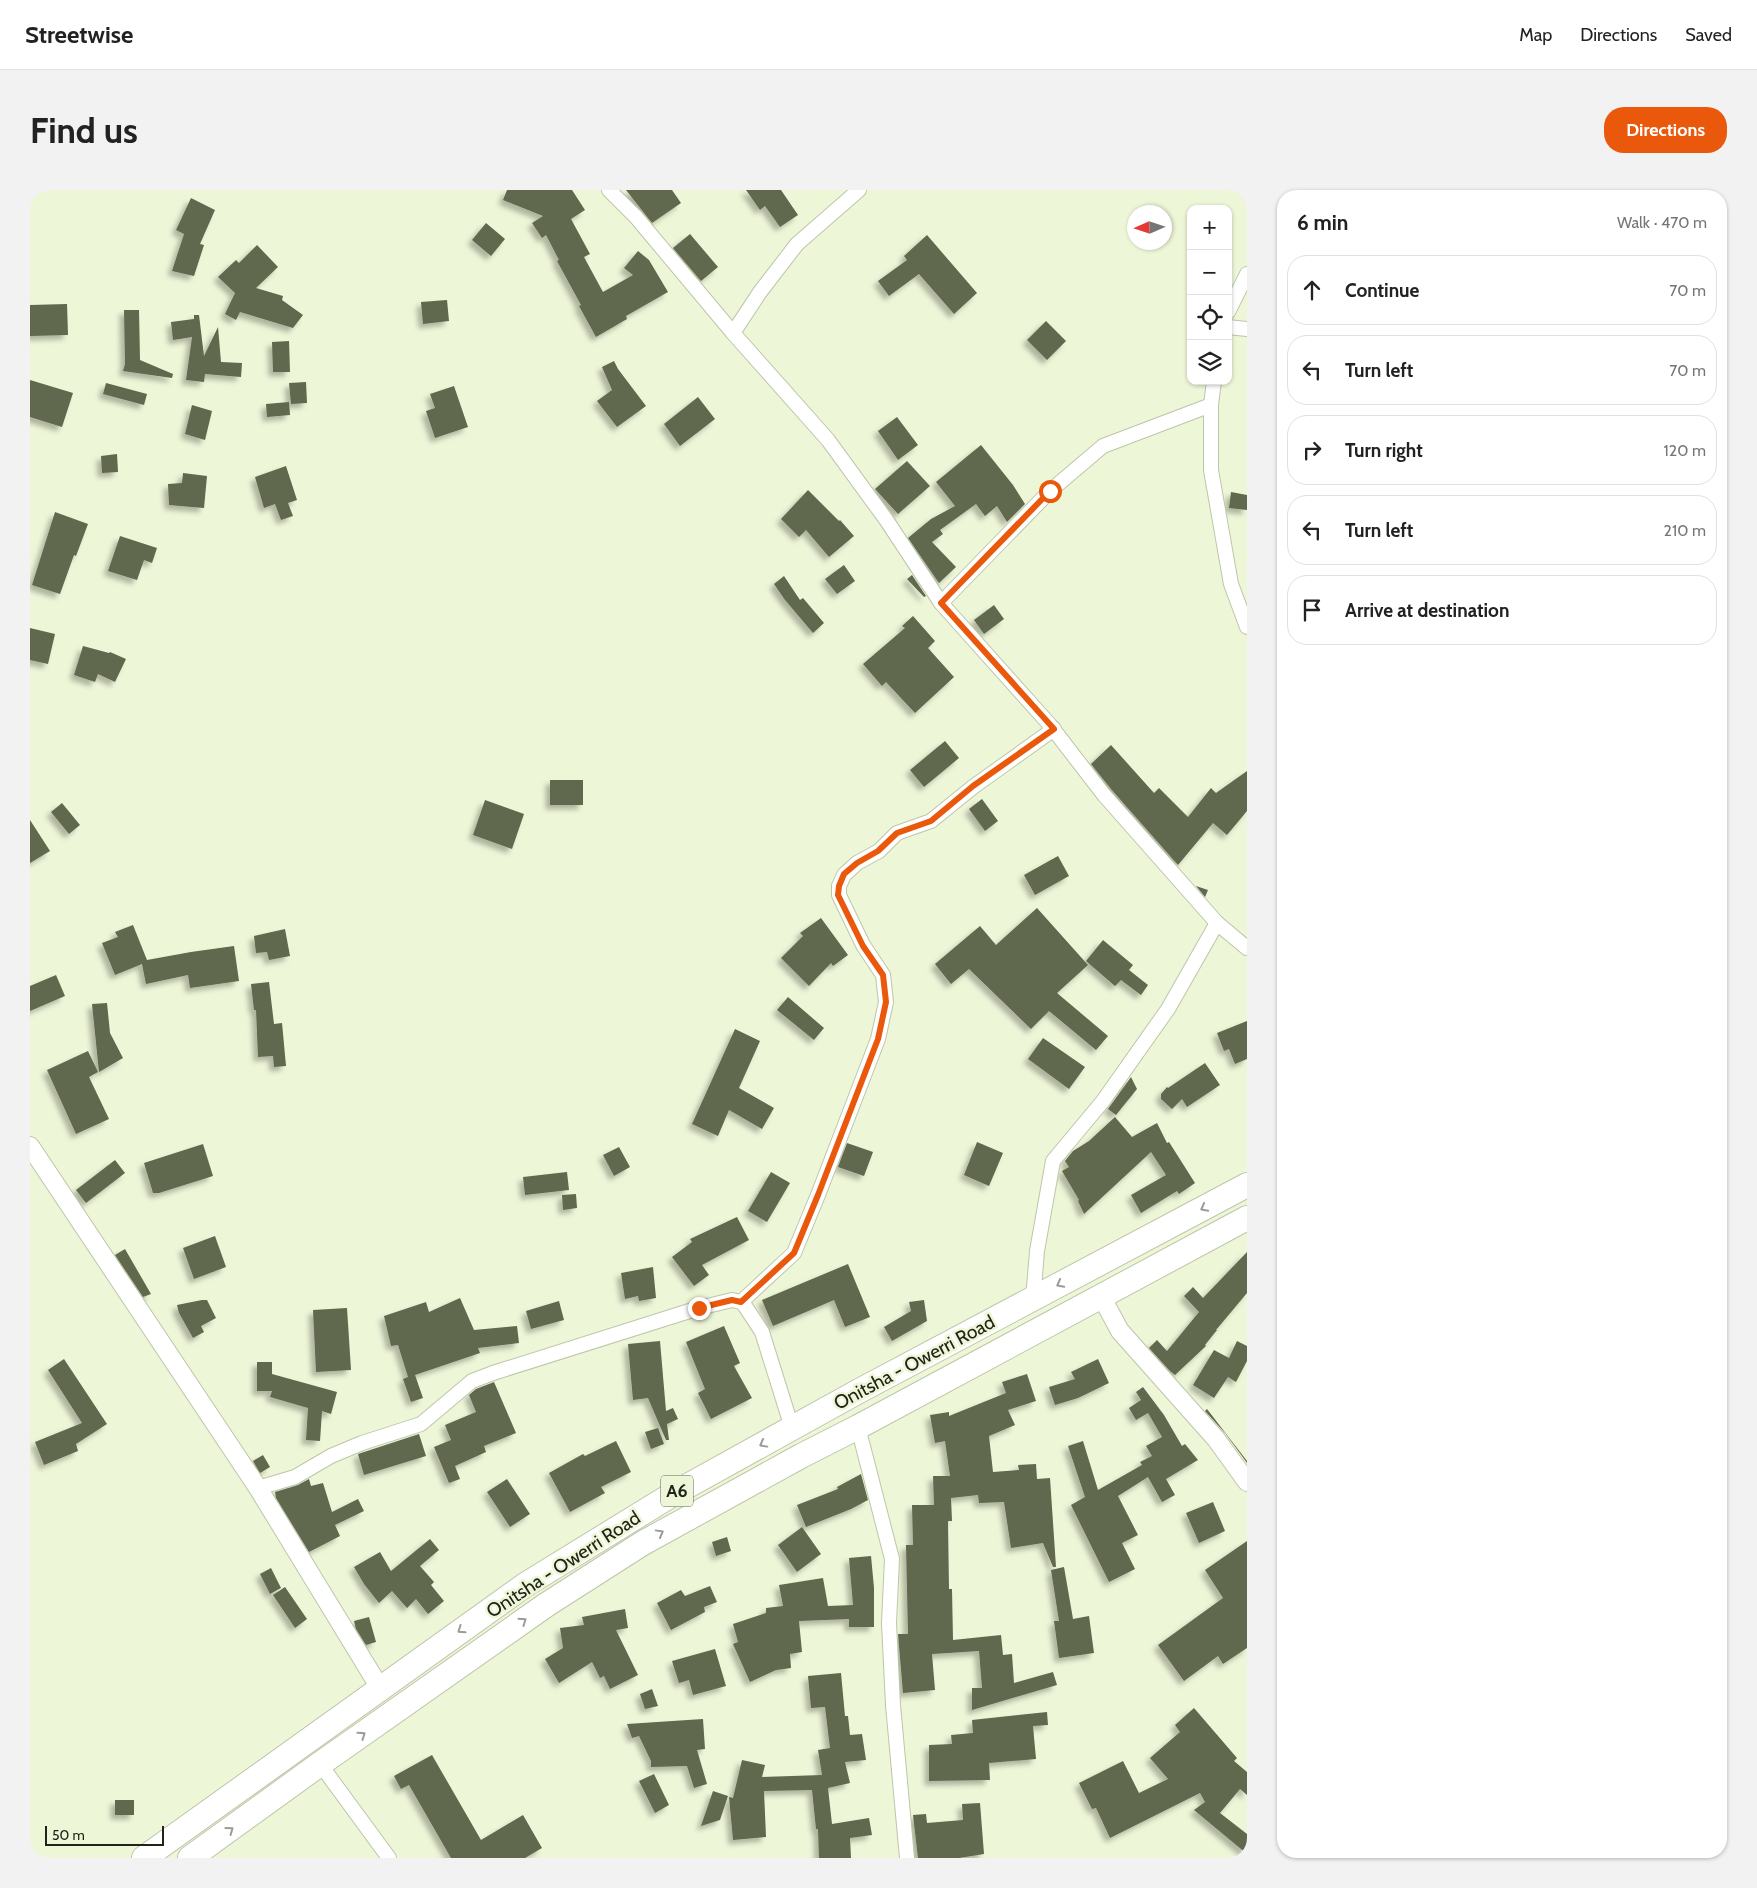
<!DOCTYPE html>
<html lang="en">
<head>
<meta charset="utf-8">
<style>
	body { margin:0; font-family:Cabin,sans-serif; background:#f2f2f2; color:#222 }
	.controls { position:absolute; right:15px; top:15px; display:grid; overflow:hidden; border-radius:10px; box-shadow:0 1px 4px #0004 }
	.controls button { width:45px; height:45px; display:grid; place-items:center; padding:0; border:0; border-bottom:1px solid #e0e0e0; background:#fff; color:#222; font:25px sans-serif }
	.compass { position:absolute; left:1097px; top:15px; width:45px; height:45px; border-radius:50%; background:#fff; box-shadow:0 1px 4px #0004; rotate:267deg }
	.scale { position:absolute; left:15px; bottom:12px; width:119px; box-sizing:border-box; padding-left:5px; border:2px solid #202318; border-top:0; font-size:14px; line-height:18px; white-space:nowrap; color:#202318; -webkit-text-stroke:4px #eef6d8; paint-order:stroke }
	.stop { position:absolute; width:15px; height:15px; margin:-11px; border:4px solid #ea580c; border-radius:50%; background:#fff }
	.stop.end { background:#ea580c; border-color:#fff; box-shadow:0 1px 5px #0008 }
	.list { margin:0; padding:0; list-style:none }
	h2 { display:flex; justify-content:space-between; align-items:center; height:65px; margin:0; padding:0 20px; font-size:21px }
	h2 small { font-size:16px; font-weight:400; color:#767676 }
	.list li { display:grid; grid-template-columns:32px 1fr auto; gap:15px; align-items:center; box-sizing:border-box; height:70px; margin:0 10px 10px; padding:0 10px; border:1px solid #e0e0e0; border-radius:20px }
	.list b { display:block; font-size:19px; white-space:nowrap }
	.list em { font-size:16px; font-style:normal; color:#767676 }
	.icon { flex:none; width:28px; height:28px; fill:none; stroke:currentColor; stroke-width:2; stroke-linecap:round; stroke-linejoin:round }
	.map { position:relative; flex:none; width:1217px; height:1668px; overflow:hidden; border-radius:20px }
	header { display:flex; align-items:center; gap:30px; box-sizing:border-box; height:70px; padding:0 25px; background:#fff; border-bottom:1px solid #e0e0e0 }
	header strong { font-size:24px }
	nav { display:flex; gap:28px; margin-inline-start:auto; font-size:18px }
	.intro { display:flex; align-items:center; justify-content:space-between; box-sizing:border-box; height:120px; padding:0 30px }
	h1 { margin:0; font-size:35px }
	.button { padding:12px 22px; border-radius:20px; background:#ea580c; color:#fff; font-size:18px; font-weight:700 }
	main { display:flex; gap:30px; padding:0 30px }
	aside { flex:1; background:#fff; border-radius:20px; box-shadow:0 1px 4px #0004 }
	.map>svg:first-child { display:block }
	.building { fill:#60674d; filter:url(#shadow) }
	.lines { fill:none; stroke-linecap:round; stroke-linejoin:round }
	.minor-casing { stroke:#bdc6a9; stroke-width:16 }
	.tertiary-casing { stroke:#bdc6a9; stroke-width:20 }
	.trunk-casing { stroke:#bdc6a9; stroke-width:26 }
	.minor { stroke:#fff; stroke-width:14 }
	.tertiary { stroke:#fff; stroke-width:18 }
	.trunk { stroke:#fff; stroke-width:24 }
	.oneway { stroke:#9b9c97 }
	.route { stroke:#ea580c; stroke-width:6 }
	.labels { text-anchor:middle; stroke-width:5; stroke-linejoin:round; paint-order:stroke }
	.shield { fill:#eef6d8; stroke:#5e6252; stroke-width:1 }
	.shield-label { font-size:18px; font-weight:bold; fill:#202318 }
	.street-label { font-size:19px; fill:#202318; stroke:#eef6d8 }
</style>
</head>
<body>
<header>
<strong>Streetwise</strong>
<nav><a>Map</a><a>Directions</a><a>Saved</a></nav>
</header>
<div class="intro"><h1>Find us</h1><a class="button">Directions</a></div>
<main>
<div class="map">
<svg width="1217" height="1668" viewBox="0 0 1217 1668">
	<defs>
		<filter id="shadow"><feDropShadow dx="-4.5" dy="4.5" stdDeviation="2.5" flood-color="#0004"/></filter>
	</defs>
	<rect width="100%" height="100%" fill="#eef6d8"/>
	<g class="building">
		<polygon points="477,0 542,0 555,20 541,29 560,64 554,67 573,102 603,85 594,78 608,61 619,70 638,102 596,126 597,129 566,147 549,116 551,115 527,71 529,70 516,45 512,48 502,33 513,26 473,10"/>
		<polygon points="596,0 642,0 651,13 622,33"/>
		<polygon points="716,0 751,0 768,25 750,37 735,16 730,20"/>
		<polygon points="161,8 185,20 170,54 174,55 164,86 142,81 154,44 146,40"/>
		<polygon points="456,33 475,49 461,66 442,50"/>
		<polygon points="660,44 688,77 671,91 643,58"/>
		<polygon points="897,45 947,103 924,124 889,84 859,106 848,91 877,70 874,66"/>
		<polygon points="227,55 248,77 226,98 253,106 252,110 273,125 263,138 210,122 206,130 195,124 205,103 188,87 206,70 209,73"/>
		<polygon points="417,110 419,131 393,134 391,112"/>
		<polygon points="37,114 38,145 0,146 0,115"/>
		<polygon points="94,120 109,120 110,170 143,184 142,188 93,181 95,174"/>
		<polygon points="164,125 169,125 174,166 188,137 191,172 212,173 211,187 175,184 174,192 156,190 162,147 143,150 141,132 164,129"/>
		<polygon points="1016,131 1036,151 1017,170 997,150"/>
		<polygon points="259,151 260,182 243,182 242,152"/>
		<polygon points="584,171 588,179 616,216 587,237 567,211 582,200 572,177"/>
		<polygon points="0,190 43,203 32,237 0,227"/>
		<polygon points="276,192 277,213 261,214 259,193"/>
		<polygon points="76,193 117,204 114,215 73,204"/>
		<polygon points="424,196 438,237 405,248 396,221 405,218 400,204"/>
		<polygon points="668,207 685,229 650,256 634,234"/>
		<polygon points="259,212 260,225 237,227 236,214"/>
		<polygon points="162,215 182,221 175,250 155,244"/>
		<polygon points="867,227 888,255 868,270 848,241"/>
		<polygon points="951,255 983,295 995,314 977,332 967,316 955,326 946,314 910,340 913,344 902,352 926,377 909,393 878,348 901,329 925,316 906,292"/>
		<polygon points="87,264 88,282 72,283 71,266"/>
		<polygon points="877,271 900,296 868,324 845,299"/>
		<polygon points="256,276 267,310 258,313 263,326 251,330 245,314 234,318 225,287"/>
		<polygon points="153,283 177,286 174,318 139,315 138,294 152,293"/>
		<polygon points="778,300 809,331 810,330 824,346 799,367 776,340 769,347 751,329"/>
		<polygon points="1201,302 1217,305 1217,320 1199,318"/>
		<polygon points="25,322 58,334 46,366 44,365 30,404 2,395"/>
		<polygon points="90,346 127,358 122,373 114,370 107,390 78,381"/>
		<polygon points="814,375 825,391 807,404 795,389"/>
		<polygon points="882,385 896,406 894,407 877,389"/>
		<polygon points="754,386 770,410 773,408 794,433 783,443 755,410 744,394"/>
		<polygon points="964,415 974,429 954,444 944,430"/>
		<polygon points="883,426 905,451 898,458 924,487 885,523 856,492 852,496 833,474 875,438 872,436"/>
		<polygon points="0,438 25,444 18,474 0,470"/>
		<polygon points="53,456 79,463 80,462 96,469 85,492 68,484 65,492 44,485"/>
		<polygon points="915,551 929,568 894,597 880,580"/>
		<polygon points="1081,555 1124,603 1129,598 1158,627 1181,598 1186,603 1217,581 1217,621 1197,645 1183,633 1148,675 1081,599 1061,574"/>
		<rect x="520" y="590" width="33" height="25"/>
		<polygon points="952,609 968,631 955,641 939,619"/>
		<polygon points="455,610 494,624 482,659 443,645"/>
		<polygon points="32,613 50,635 39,644 21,622"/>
		<polygon points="0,630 20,661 0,673"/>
		<polygon points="1028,666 1039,686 1005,705 994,685"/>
		<polygon points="1166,696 1178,700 1175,707"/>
		<polygon points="1007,718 1058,775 1027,803 1078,846 1066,860 1019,821 1001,839 939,779 921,794 905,774 950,736 966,755"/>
		<polygon points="791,728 818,765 803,776 801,773 779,796 751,768 773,746 770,743"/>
		<polygon points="103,735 117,770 161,762 204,756 209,791 160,798 158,785 116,794 112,774 85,785 72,753 88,747 85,742"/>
		<polygon points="255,739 260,766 239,770 237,762 226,763 224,746"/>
		<polygon points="1073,750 1103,775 1099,780 1118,795 1111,805 1091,790 1085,796 1056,771"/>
		<polygon points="26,785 35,806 0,821 0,796"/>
		<polygon points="239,792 244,834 252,833 256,876 244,877 243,866 228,867 226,820 224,820 221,794"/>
		<polygon points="758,807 794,838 784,850 747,820"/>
		<polygon points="77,813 80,843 93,868 69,882 62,814"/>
		<polygon points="1217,831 1217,869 1205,874 1199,859 1194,861 1187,843"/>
		<polygon points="705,839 730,851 709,898 744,918 732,939 699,920 688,946 662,934"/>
		<polygon points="1013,848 1055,877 1039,899 998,869"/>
		<polygon points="58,861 68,882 59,887 79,929 46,944 17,880"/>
		<polygon points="1175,873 1190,895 1157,917 1152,909 1142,919 1131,909 1131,904 1137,897 1138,898"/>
		<polygon points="1101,887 1107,899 1086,925 1078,919"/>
		<polygon points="1085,927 1102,947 1127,933 1137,953 1139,952 1165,993 1149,1004 1147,1001 1111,1023 1101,1005 1136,985 1121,962 1054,1024 1048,1011 1049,1010 1032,981 1039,977 1035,971 1043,961 1059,951"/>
		<polygon points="947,952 973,963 959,996 934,985"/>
		<polygon points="817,953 843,962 834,986 808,977"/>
		<polygon points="173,954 183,986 129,1003 123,1003 114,973"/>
		<polygon points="589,957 600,977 584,986 573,965"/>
		<polygon points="85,970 95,983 56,1013 46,1000"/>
		<polygon points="537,982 539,1000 495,1005 493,987"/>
		<polygon points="741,982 760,993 737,1032 718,1021"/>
		<polygon points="546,1004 547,1018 533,1020 532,1005"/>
		<polygon points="707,1027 719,1050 672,1075 679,1085 664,1096 642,1067 662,1052 660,1049"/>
		<polygon points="185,1046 196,1077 164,1089 153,1058"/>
		<polygon points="95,1059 121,1104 113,1107 85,1065"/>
		<polygon points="1217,1062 1217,1103 1186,1140 1187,1140 1175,1155 1176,1156 1145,1185 1140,1181 1119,1158 1127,1150 1137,1161 1169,1122 1154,1106 1163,1097 1173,1108"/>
		<polygon points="818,1074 840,1127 815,1137 804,1110 743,1136 732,1110"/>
		<polygon points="623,1077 626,1108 609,1111 608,1106 595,1109 591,1083"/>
		<polygon points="430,1108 444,1140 487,1136 489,1153 448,1158 450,1163 385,1185 393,1208 381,1212 373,1189 378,1187 368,1155 361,1156 354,1126 396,1112 399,1122"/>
		<polygon points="172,1110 177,1110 186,1128 171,1136 174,1142 163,1148 149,1123 147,1115"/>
		<polygon points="894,1110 897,1131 862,1151 854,1137 881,1121 879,1112"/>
		<polygon points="529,1111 534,1130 501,1139 496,1121"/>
		<polygon points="317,1118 321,1180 286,1182 283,1120"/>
		<polygon points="694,1136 710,1173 704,1176 722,1208 681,1229 668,1203 675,1199 656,1152"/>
		<polygon points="630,1151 636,1221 643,1218 648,1229 637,1234 639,1250 636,1250 618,1208 603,1210 598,1154"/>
		<polygon points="1207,1151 1217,1156 1217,1171 1206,1192 1198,1187 1184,1208 1163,1195 1184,1160 1199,1168"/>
		<polygon points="34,1169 77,1234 46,1254 48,1261 14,1275 5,1252 52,1233 18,1180"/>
		<polygon points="1068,1169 1079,1193 1048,1208 1025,1215 1019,1197 1045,1189 1041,1182"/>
		<polygon points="227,1172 242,1172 242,1184 307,1202 301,1224 292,1221 290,1251 276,1250 278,1218 240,1207 242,1201 227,1201"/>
		<polygon points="997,1184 1006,1211 978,1220 985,1235 959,1246 963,1282 989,1280 988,1275 1006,1274 1007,1289 1020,1288 1026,1377 1023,1377 1013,1353 981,1358 974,1312 949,1313 948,1305 921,1308 922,1331 918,1331 919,1399 922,1399 923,1450 971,1445 973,1465 982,1464 984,1493 1023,1482 1027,1495 942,1520 942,1498 952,1498 949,1461 902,1464 905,1500 873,1503 868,1444 878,1444 876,1355 883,1355 882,1315 904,1315 903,1286 920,1286 915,1251 905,1253 900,1225 919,1222 919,1226 976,1203 972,1192"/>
		<polygon points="464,1192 486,1243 454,1256 456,1262 425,1276 430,1289 419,1293 404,1257 421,1250 415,1235 446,1222 439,1205 446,1199"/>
		<polygon points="1113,1197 1134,1225 1152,1256 1155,1254 1168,1270 1136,1289 1145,1305 1132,1312 1118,1287 1088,1306 1108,1345 1092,1353 1105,1379 1079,1392 1041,1315 1055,1307 1038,1256 1053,1251 1068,1300 1112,1275 1110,1272 1122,1266 1116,1256 1132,1247 1118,1223 1106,1230 1099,1218 1111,1210 1106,1202"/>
		<polygon points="1177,1219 1217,1271 1217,1273 1195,1243 1175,1221"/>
		<polygon points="628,1238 634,1254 621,1259 615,1242"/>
		<polygon points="389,1244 396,1266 334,1285 328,1264"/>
		<polygon points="586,1251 601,1282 571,1297 575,1303 540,1322 519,1283 553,1264 555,1266"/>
		<polygon points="233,1265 240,1277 230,1283 223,1271"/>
		<polygon points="831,1284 838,1310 821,1319 776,1337 767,1315 808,1299 807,1297"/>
		<polygon points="279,1289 281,1296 293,1293 302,1322 328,1309 334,1321 305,1335 310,1346 279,1362 246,1308 245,1302 268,1295"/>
		<polygon points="477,1289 500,1324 480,1337 457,1302"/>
		<polygon points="1183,1312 1195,1341 1169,1353 1156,1323"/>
		<polygon points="772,1337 791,1364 767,1382 748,1355"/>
		<polygon points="697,1347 701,1361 686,1366 682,1352"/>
		<polygon points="400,1349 409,1360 390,1376 404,1392 401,1395 414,1411 398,1424 386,1409 377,1418 362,1401 349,1413 334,1394 324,1377 350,1362 361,1381"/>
		<polygon points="1217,1351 1217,1458 1193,1474 1188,1466 1154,1491 1128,1455 1193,1408 1175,1380"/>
		<polygon points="841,1366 844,1398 844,1437 819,1437 819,1429 769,1431 772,1462 760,1464 761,1478 746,1480 720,1492 703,1454 708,1452 703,1434 736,1423 736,1418 753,1416 749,1395 793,1388 798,1416 823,1415 819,1368"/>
		<polygon points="1034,1377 1043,1429 1059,1426 1064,1463 1029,1468 1024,1431 1029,1431 1021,1380"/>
		<polygon points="241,1378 251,1398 240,1404 230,1384"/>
		<polygon points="680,1396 687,1412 674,1417 675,1422 641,1440 627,1413 651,1400 655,1406"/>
		<polygon points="255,1397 277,1429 265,1438 243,1405"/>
		<polygon points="595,1419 598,1438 586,1440 608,1485 580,1499 574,1486 570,1488 562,1472 529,1493 515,1469 533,1458 530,1438 554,1435 552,1427"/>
		<polygon points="339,1427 346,1452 336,1455 326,1439 324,1431"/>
		<polygon points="685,1459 696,1496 663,1505 659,1490 649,1493 642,1471"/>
		<polygon points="811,1483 815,1526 818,1526 820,1545 832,1544 836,1570 815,1572 820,1593 798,1598 802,1634 839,1628 842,1645 820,1648 821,1668 789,1668 788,1639 786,1639 782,1600 734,1601 736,1647 703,1650 699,1607 703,1608 712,1570 735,1575 732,1587 792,1585 788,1560 800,1558 795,1517 781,1518 778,1486"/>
		<polygon points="622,1499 628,1516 615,1519 610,1504"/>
		<polygon points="1164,1518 1207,1568 1204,1571 1217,1582 1217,1605 1210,1599 1190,1623 1217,1644 1217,1664 1164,1620 1175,1612 1170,1603 1080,1648 1066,1618 1062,1619 1049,1593 1093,1571 1109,1603 1138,1589 1120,1568 1150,1542 1145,1535"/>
		<polygon points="1017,1522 1018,1535 1003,1536 1006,1569 959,1573 960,1590 899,1591 899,1555 922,1554 921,1545 943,1543 942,1530"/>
		<polygon points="673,1529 675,1559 667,1560 677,1594 664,1598 657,1576 621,1577 621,1571 609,1546 602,1548 597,1534"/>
		<polygon points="402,1565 451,1650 493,1625 512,1658 495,1668 421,1668 379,1595 371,1599 364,1586"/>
		<polygon points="624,1584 639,1615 625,1623 609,1591"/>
		<polygon points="683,1601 698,1606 690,1630 671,1636"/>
		<rect x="85" y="1610" width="19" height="15"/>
		<polygon points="950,1613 954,1664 929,1668 888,1668 883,1625 896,1624 897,1633 933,1630 932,1614"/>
	</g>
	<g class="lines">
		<g class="minor-casing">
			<g id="minor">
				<polyline points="579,0 606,27 703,143 798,250 857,331 911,413 1020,535 1074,605 1187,733 1217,758"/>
				<polyline points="1198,122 1217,84"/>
				<polyline points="1198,137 1217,139"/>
				<polyline points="703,143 730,102 767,54 829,0"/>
				<polyline points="1184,191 1181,215 1181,280 1201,394 1217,437"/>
				<polyline points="911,413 1020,301 1073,256 1181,215"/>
				<polyline points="1003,1109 1007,1061 1023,971 1073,911 1138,819 1187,733"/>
				<polyline points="711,1112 764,1063 788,1005 848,849 856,812 853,785 833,755 809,705 809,696 814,685 827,673 849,661 867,643 901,631 943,597 1024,539"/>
				<polyline points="828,1237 862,1369 859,1433 863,1515 877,1668"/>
				<polyline points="228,1298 265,1287 301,1266 332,1253 391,1234 442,1191 463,1183 669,1118 702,1110 711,1112 715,1116 732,1142 762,1238"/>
				<polyline points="290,1574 359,1668"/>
			</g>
		</g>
		<g class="tertiary-casing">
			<g id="tertiary">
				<polyline points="0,956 228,1298 350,1498"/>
				<polyline points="1071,1106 1090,1141 1186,1249 1217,1292"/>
			</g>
		</g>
		<g class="trunk-casing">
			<g id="trunk">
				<polyline points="114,1668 495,1395 643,1304 829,1201 1217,995"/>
				<polyline points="160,1668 290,1574 516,1415 613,1353 771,1266 828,1237 1217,1028"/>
			</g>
		</g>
		<use href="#minor" class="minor"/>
		<use href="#tertiary" class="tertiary"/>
		<use href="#trunk" class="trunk"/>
	</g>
	<defs><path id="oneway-chevron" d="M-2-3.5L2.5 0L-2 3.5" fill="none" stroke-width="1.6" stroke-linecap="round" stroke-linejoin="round" transform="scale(1.25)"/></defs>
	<g class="oneway">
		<use href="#oneway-chevron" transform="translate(1174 1018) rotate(152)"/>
		<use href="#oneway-chevron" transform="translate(1030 1094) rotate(152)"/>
		<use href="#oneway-chevron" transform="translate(733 1254) rotate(151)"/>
		<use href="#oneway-chevron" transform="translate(630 1343) rotate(-29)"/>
		<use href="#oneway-chevron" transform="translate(493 1431) rotate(-35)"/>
		<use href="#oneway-chevron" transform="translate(431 1440) rotate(145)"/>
		<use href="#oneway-chevron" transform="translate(332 1545) rotate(-35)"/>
		<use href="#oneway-chevron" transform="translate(200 1640) rotate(-36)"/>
	</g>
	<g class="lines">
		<polyline class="route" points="669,1118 702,1110 711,1112 764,1063 788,1005 848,849 856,812 853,785 833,756 808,705 809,696 814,684 827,673 848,661 867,643 901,631 943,596 1024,539 911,413 1020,301"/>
	</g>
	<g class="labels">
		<rect class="shield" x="631" y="1285.5" width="32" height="31" rx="4"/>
		<g class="shield-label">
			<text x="647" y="1307">A6</text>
		</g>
		<g class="street-label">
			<text transform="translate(884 1172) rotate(-28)" y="7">Onitsha - Owerri Road</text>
			<text transform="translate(533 1374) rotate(-33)" y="7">Onitsha - Owerri Road</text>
		</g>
	</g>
</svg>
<div class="controls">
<button>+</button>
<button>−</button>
<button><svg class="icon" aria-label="locate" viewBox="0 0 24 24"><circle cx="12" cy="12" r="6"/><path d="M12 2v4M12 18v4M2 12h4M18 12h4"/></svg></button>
<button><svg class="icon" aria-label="layers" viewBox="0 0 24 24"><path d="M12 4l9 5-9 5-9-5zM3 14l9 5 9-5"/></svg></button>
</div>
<svg class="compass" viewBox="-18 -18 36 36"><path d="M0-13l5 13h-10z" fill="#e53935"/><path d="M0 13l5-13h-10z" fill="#767676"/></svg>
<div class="scale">50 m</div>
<div class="stop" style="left:1020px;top:301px"></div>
<div class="stop end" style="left:669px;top:1118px"></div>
</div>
<aside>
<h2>6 min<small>Walk · 470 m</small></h2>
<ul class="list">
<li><svg class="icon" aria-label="ahead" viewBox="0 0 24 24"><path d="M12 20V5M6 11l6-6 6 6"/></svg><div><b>Continue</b></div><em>70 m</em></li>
<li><svg class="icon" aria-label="left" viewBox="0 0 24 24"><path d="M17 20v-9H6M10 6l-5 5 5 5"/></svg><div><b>Turn left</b></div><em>70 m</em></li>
<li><svg class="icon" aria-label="right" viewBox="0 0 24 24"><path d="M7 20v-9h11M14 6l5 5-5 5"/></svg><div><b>Turn right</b></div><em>120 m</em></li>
<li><svg class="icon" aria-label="left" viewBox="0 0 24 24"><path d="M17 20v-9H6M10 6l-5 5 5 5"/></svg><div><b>Turn left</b></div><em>210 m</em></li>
<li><svg class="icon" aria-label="arrive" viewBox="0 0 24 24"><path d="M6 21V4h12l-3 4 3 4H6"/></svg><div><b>Arrive at destination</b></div></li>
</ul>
</aside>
</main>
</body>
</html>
